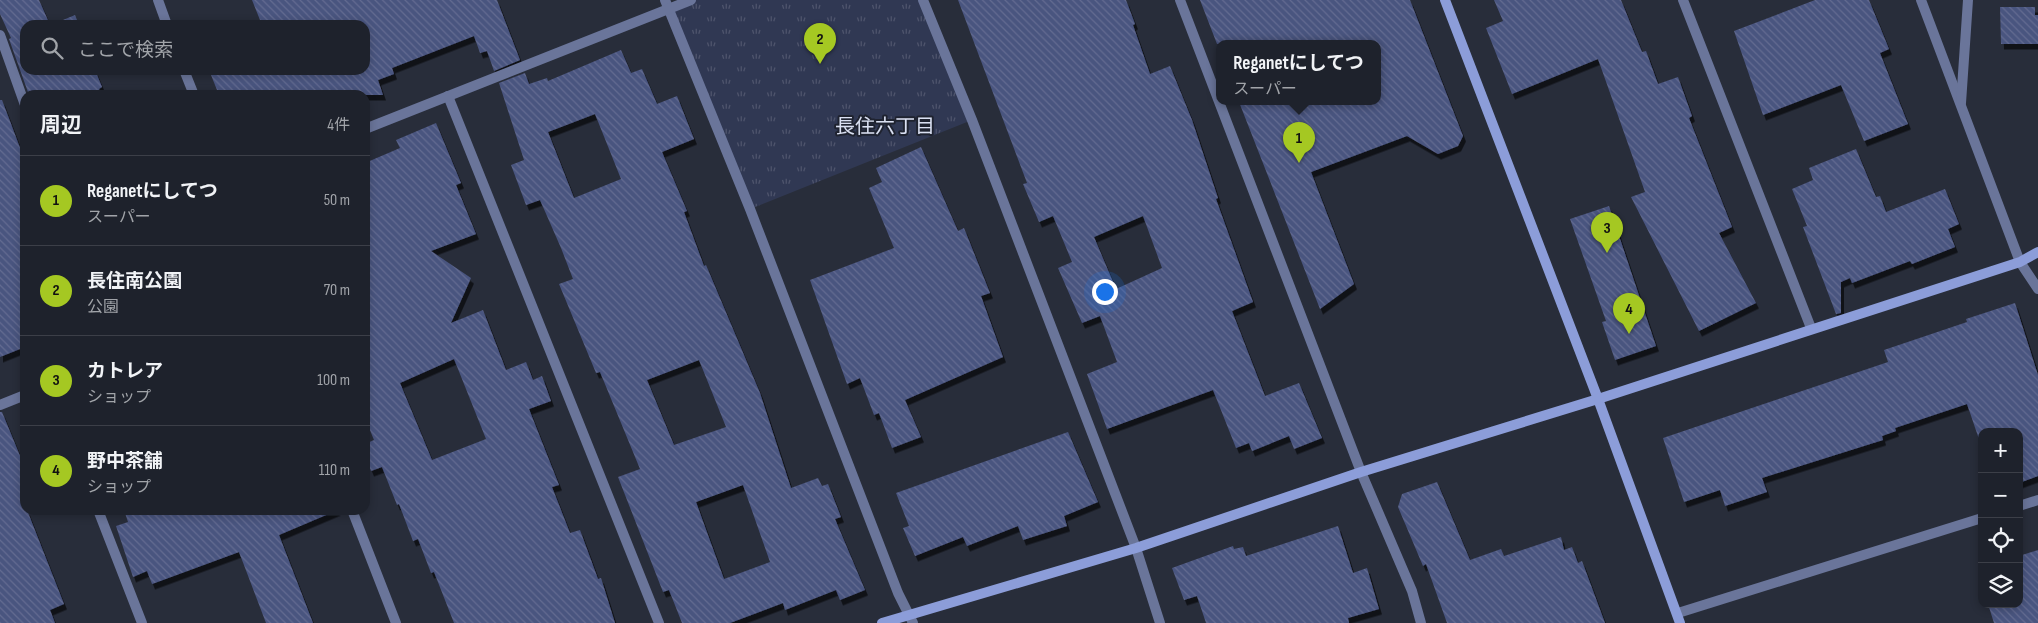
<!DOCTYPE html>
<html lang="ja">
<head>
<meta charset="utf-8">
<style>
	body { margin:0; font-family:"Sofia Sans Condensed","Noto Sans JP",sans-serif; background:#2b2f38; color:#f1f3f6 }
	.controls { position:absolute; right:15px; bottom:15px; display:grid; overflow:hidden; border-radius:10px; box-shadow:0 2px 8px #0003 }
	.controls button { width:45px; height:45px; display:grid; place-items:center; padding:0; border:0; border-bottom:1px solid #3c3f48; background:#1e222c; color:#f1f3f6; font:25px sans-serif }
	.you { position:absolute; left:1104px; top:291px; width:18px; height:18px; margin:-12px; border:4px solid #fff; border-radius:50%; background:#1a73e8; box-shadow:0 0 0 8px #1a73e833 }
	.badge { display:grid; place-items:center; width:32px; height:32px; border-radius:50%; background:#a5c822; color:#111; font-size:16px; font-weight:700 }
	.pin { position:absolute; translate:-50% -41px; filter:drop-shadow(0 1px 2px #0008) }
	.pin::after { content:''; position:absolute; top:26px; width:18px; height:15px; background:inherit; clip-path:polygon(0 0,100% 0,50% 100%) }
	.popup { position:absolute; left:1216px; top:40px; width:165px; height:65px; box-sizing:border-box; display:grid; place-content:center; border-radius:10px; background:#1e222c; filter:drop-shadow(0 1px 4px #0005); font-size:16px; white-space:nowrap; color:#a1a4a9 }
	.popup b { font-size:19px; color:#f1f3f6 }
	.popup::after { content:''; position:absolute; left:50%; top:100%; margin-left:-10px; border:10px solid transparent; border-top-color:#1e222c }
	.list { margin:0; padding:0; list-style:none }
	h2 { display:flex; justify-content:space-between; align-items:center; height:65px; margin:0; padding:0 20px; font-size:21px }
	h2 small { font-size:16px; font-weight:400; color:#a1a4a9 }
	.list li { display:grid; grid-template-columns:32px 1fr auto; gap:15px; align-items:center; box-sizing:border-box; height:90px; padding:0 20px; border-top:1px solid #3c3f48 }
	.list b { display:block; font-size:19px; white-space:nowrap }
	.list p { margin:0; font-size:16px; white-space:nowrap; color:#a1a4a9 }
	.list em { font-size:16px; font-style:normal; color:#a1a4a9 }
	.icon { flex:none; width:28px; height:28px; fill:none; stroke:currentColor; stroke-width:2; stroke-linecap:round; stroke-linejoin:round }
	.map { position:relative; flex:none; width:2038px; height:623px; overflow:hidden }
	.search { position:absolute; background:#1e222c; box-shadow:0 2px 8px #0003; left:20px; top:20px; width:350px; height:55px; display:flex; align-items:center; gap:12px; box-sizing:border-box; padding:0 18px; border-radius:15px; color:#a1a4a9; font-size:19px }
	.panel { position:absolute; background:#1e222c; box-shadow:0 2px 8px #0003; left:20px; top:90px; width:350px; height:425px; border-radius:15px }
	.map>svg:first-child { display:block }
	.park { fill:url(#park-tufts) }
	.building { fill:url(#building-back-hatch); fill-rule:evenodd; filter:url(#shadow) }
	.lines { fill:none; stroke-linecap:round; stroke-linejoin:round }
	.lane { stroke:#6a759a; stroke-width:10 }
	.street { stroke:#6a759a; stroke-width:10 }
	.secondary { stroke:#8c9dd9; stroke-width:10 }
	.labels { text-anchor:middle; stroke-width:4; stroke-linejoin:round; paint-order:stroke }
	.neighbourhood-label { font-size:20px; fill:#dae0f2; stroke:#1f2330 }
</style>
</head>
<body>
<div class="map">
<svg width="2038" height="623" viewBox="0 0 2038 623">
	<defs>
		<pattern id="park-tufts" width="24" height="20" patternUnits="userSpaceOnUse" patternTransform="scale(1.25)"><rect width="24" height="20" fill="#303853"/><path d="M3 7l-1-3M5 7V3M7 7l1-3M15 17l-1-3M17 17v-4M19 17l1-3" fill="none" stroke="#4e546c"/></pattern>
		<pattern id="building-back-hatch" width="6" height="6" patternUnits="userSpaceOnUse" patternTransform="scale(1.25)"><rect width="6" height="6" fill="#49547f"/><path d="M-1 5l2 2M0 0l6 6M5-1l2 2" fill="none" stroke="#636c91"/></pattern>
		<filter id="shadow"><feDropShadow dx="3" dy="5.5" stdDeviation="0" flood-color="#0009"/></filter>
	</defs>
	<rect width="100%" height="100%" fill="#282d3a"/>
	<polygon class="park" points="691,0 923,0 972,120 750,209 669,9"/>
	<g class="building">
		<polygon points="0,0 39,0 50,25 25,25 25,70 95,70 102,87 99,89 101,95 29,95 9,39 11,38 0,14"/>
		<polygon points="252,0 497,0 520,60 494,71 487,51 480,53 474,36 392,68 394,74 378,80 383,95 219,95 209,70 365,70 365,25 262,25"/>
		<path d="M958,0H1126L1135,24L1133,25L1150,74L1170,66L1192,120L1218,198L1216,199L1253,302L1232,311L1265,396L1299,383L1322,438L1294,449L1289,436L1252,451L1249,443L1236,448L1213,390L1107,429L1087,374L1117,362L1100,316L1082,323L1058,268L1072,262L1053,216L1039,222L1023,184L1027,183ZM1143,216L1162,268L1116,289L1094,237Z"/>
		<polygon points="1200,0 1410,0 1463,136 1458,146 1438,154 1407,136 1311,172 1354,284 1320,309 1239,102 1378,102 1378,44 1217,44"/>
		<polygon points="1494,0 1621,0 1642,52 1646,51 1658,84 1678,77 1692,116 1689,118 1732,227 1719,233 1756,303 1699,331 1631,197 1645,192 1598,59 1512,94 1486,28 1503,21"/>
		<polygon points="1815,0 1869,0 1889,49 1880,53 1908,124 1864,141 1841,85 1763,115 1734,31"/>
		<polygon points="2000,7 2035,7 2035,15 2038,15 2038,44 2001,44"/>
		<polygon points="75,15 79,25 51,25"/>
		<path d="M621,50L631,73L642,69L657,104L677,96L694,139L662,152L687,211L684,212L704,266L706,265L760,393L791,488L818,478L822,486L828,484L841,517L835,519L865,590L840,600L836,590L785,610L783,603L730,623H682L669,590L663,592L618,477L640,469L600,372L596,373L559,284L573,279L561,248L540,200L526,205L511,165L524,160L499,83L525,73L529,84L547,78L548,81ZM595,114L621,179L574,198L548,132ZM699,360L726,427L674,445L647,380ZM743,485L770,562L724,579L696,502Z"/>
		<polygon points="0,100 2,100 25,161 25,347 0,357"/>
		<path d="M436,123L461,183L456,185L476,234L431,251L471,278L451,323L483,310L506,370L526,362L533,380L542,376L551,401L529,409L559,485L552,487L570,533L580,530L598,579L601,578L615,623H454L434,572L431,573L418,539L413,541L399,504L397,505L382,467L371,471L365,456V444L374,440L365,418V163L400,148L396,140ZM454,359L486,439L432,460L400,383Z"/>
		<polygon points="921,147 958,231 964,228 990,293 981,296 1003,357 905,400 921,437 892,448 879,413 874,415 860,378 847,384 810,280 894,248 869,188 882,182 876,168"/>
		<polygon points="1856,149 1876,197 1880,196 1886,212 1945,189 1959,224 1948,229 1955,247 1912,264 1910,261 1852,283 1850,278 1841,282 1841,313 1836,314 1803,227 1807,226 1792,189 1813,180 1809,168"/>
		<polygon points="1609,206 1656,346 1615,360 1602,322 1606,321 1570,219"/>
		<polygon points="2015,303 2038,375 2038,476 2019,483 2019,432 1982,432 1982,448 1967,404 1895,428 1896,431 1882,436 1883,440 1762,478 1767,492 1725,506 1720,490 1684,502 1663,438 1888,362 1884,350 1967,322 1966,319"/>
		<polygon points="0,412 2,412 25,468 25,510 27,510 64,604 50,610 55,623 0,623"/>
		<polygon points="1068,432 1098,502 1064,516 1067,526 1023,540 1018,526 967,546 963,537 915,556 903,528 909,526 896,493"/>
		<polygon points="1437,482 1470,560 1501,549 1504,556 1561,537 1564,550 1572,547 1578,563 1582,561 1605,623 1447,623 1426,564 1423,566 1398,507 1402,494"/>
		<polygon points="124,510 338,510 279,535 313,623 266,623 239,552 152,584 147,571 133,577 116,526 128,522"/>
		<polygon points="1338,526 1353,573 1367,568 1379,609 1348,618 1349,623 1206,623 1197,596 1184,600 1172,568 1233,546 1234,549 1243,547 1246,556"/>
		<polygon points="2038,550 2038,623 1994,623 1988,604 2019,604 2019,556"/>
	</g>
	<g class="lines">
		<polyline class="lane" points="0,35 25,105"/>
		<g class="street">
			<polyline points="158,0 167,25"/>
			<polyline points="665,0 750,209 898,593 913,623"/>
			<polyline points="923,0 972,120 1136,548 1160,623"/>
			<polyline points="1180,0 1361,472 1412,591 1421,623"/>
			<polyline points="1683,0 1811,328"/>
			<polyline points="1921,0 2020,262 2038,289"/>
			<polyline points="184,70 194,95"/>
			<polyline points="448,96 659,623"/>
			<polyline points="1961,103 1968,0"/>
			<polyline points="365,129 691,0"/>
			<polyline points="0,405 25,395"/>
			<polyline points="2019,506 2038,500"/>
			<polyline points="98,510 142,623"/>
			<polyline points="352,510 396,623"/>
			<polyline points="1678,613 1982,518"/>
		</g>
		<g class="secondary">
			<polyline points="1445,0 1598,399 1680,623"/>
			<polyline points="882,623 1136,548 1361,472 1598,399 2020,262 2038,252"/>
		</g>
	</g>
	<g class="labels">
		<g class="neighbourhood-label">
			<text x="885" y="133">長住六丁目</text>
		</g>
	</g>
</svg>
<div class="controls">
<button>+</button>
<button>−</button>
<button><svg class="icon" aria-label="locate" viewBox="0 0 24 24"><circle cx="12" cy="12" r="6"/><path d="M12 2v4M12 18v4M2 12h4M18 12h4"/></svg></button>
<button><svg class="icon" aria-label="layers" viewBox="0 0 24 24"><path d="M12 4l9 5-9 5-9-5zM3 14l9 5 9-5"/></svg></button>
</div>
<div class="you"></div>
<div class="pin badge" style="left:1299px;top:163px">1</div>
<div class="popup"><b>Reganetにしてつ</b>スーパー</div>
<div class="pin badge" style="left:820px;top:64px">2</div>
<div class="pin badge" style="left:1607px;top:253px">3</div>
<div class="pin badge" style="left:1629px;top:334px">4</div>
<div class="search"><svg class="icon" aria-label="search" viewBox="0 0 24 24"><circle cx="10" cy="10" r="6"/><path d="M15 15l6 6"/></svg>ここで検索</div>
<section class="panel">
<h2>周辺<small>4件</small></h2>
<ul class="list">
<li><span class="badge">1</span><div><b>Reganetにしてつ</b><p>スーパー</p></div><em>50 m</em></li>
<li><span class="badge">2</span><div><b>長住南公園</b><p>公園</p></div><em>70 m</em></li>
<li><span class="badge">3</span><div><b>カトレア</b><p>ショップ</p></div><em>100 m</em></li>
<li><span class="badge">4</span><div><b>野中茶舗</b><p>ショップ</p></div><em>110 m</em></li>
</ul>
</section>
</div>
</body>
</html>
